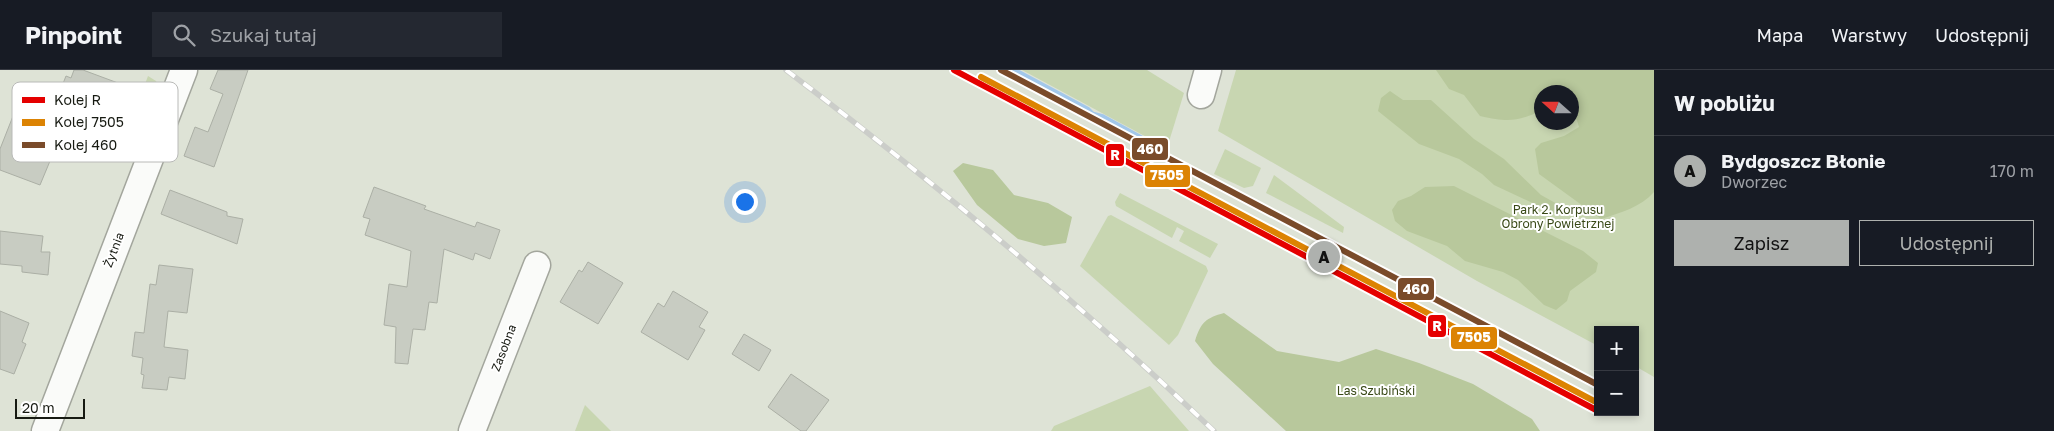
<!DOCTYPE html>
<html lang="pl">
<head>
<meta charset="utf-8">
<style>
	body { margin:0; font-family:"Golos Text",sans-serif; background:#242831; color:#f1f3f6 }
	.controls { position:absolute; right:15px; bottom:15px; display:grid; overflow:hidden; border-radius:0px; box-shadow:0 2px 8px #0003 }
	.controls button { width:45px; height:45px; display:grid; place-items:center; padding:0; border:0; border-bottom:1px solid #363941; background:#171b24; color:#f1f3f6; font:25px sans-serif }
	.compass { position:absolute; left:1534px; top:15px; width:45px; height:45px; border-radius:50%; background:#171b24; box-shadow:0 2px 8px #0003; rotate:291deg }
	.scale { position:absolute; left:15px; bottom:12px; width:70px; box-sizing:border-box; padding-left:5px; border:2px solid #171a12; border-top:0; font-size:14px; line-height:18px; white-space:nowrap; color:#171a12; -webkit-text-stroke:4px #fff; paint-order:stroke }
	.you { position:absolute; left:744px; top:131px; width:18px; height:18px; margin:-12px; border:4px solid #fff; border-radius:50%; background:#1a73e8; box-shadow:0 0 0 8px #1a73e833 }
	.badge { display:grid; place-items:center; width:32px; height:32px; border-radius:50%; background:#aeb1ae; color:#111; font-size:16px; font-weight:700 }
	.pin { position:absolute; translate:-50% -50%; border:2px solid #fff; box-shadow:0 1px 5px #0006 }
	.list { margin:0; padding:0; list-style:none }
	h2 { display:flex; justify-content:space-between; align-items:center; height:65px; margin:0; padding:0 20px; font-size:21px }
	h2 small { font-size:16px; font-weight:400; color:#9ea1a6 }
	.list li { display:grid; grid-template-columns:32px 1fr auto; gap:15px; align-items:center; box-sizing:border-box; height:70px; padding:0 20px; border-top:1px solid #363941 }
	.list b { display:block; font-size:19px; white-space:nowrap }
	.list p { margin:0; font-size:16px; white-space:nowrap; color:#9ea1a6 }
	.list em { font-size:16px; font-style:normal; color:#9ea1a6 }
	.actions { display:flex; gap:10px; padding:15px 20px }
	.actions a { flex:1; padding:11px 0; border:1px solid #aeb1ae; border-radius:0px; text-align:center; font-size:18px; color:#aeb1ae }
	.actions .main { background:#aeb1ae; color:#111 }
	.icon { flex:none; width:28px; height:28px; fill:none; stroke:currentColor; stroke-width:2; stroke-linecap:round; stroke-linejoin:round }
	.map { position:relative; flex:none; width:1654px; height:361px; overflow:hidden }
	header { display:flex; align-items:center; gap:30px; box-sizing:border-box; height:70px; padding:0 25px; background:#171b24; border-bottom:1px solid #363941 }
	header strong { font-size:24px }
	nav { display:flex; gap:28px; margin-inline-start:auto; font-size:18px }
	.search { width:350px; height:45px; background:#242831; display:flex; align-items:center; gap:12px; box-sizing:border-box; padding:0 18px; border-radius:0px; color:#9ea1a6; font-size:19px }
	main { display:flex }
	aside { flex:1; background:#171b24 }
	.map>svg:first-child { display:block }
	.green { fill:#c8d6b1; fill-rule:evenodd }
	.forest { fill:#b8c89c }
	.lines { fill:none; stroke-linecap:round; stroke-linejoin:round }
	.stream { stroke:#a2c7ea; stroke-width:7 }
	.building { fill:#c8ccc2; stroke:#abafa5 }
	.minor-casing { stroke:#a3a69d; stroke-width:29 }
	.minor { stroke:#fafbf9; stroke-width:26 }
	.rail-casing { stroke:#cbcdc9; stroke-width:5.5 }
	.rail { stroke:#fff; stroke-width:4; stroke-dasharray:11; stroke-linecap:butt }
	.rail-1-casing { stroke:#fff; stroke-width:10 }
	.rail-2-casing { stroke:#fff; stroke-width:10 }
	.rail-3-casing { stroke:#fff; stroke-width:10 }
	.rail-1 { stroke:#e50000; stroke-width:6 }
	.rail-2 { stroke:#dc8303; stroke-width:6 }
	.rail-3 { stroke:#7a4b2a; stroke-width:6 }
	.labels { text-anchor:middle; stroke-width:4; stroke-linejoin:round; paint-order:stroke }
	.park-label { font-size:12px; fill:#384816; stroke:#fff }
	.street-label { font-size:12px; fill:#171a12; stroke:#fff }
	.key { fill:#fff; stroke:#b9bab8; stroke-width:1 }
	.key-label { font-size:14px; fill:#171a12 }
	.line-badge { stroke:#fff; stroke-width:2 }
	.badge-label { font-size:14px; text-anchor:middle; font-weight:bold; fill:#fff }
</style>
</head>
<body>
<header>
<strong>Pinpoint</strong>
<div class="search"><svg class="icon" aria-label="search" viewBox="0 0 24 24"><circle cx="10" cy="10" r="6"/><path d="M15 15l6 6"/></svg>Szukaj tutaj</div>
<nav><a>Mapa</a><a>Warstwy</a><a>Udostępnij</a></nav>
</header>
<main>
<div class="map">
<svg width="1654" height="361" viewBox="0 0 1654 361">
	<rect width="100%" height="100%" fill="#dee3d6"/>
	<g class="green">
		<polygon points="1022,0 1147,0 1184,23 1167,78"/>
		<path d="M1236,0H1654V307L1635,296V260H1598V276L1477,211L1218,61ZM1542,22H1572V52H1542Z"/>
		<polygon points="148,6 156,11 159,18 143,57 131,52"/>
		<polygon points="1225,79 1261,98 1253,116 1244,118 1214,104"/>
		<polygon points="1274,105 1344,157 1343,163 1266,123"/>
		<polygon points="1120,123 1218,174 1210,188 1179,171 1184,161 1177,157 1172,168 1116,136 1115,132"/>
		<polygon points="1111,145 1206,196 1208,201 1178,265 1169,275 1080,196 1108,146"/>
		<polygon points="1150,316 1189,361 1051,361 1054,356"/>
		<polygon points="585,335 611,361 575,361"/>
	</g>
	<g class="forest">
		<path d="M1436,0H1654V122C1641,137 1620,143 1601,149L1539,104L1535,79L1541,73L1564,66L1579,57L1577,50L1572,46V22H1542L1541,41C1515,52 1508,52 1480,46L1464,25L1449,19Z"/>
		<polygon points="1390,21 1403,30 1431,30 1474,69 1504,89 1541,125 1559,135 1560,144 1554,143 1494,115 1482,104 1459,89 1419,74 1378,41 1381,28"/>
		<polygon points="963,93 993,100 1014,125 1048,133 1072,147 1066,173 1044,176 1018,169 977,135 953,101"/>
		<polygon points="1454,116 1583,181 1598,193 1596,202 1570,221 1567,231 1556,240 1544,235 1518,210 1503,202 1465,191 1447,176 1407,161 1395,151 1392,140 1398,131 1411,126 1425,117"/>
		<path d="M1224,243L1277,281L1339,292L1376,279L1419,293L1473,314L1532,349L1540,361H1286L1213,294L1195,271C1201,252 1206,248 1224,243Z"/>
	</g>
	<g class="lines">
		<polyline class="stream" points="1012,0 1087,40 1092,45 1103,48 1165,82"/>
	</g>
	<g class="building">
		<polygon points="74,0 83,0 118,13 114,25 119,27 110,49 105,47 101,58 53,39 66,6 71,8"/>
		<polygon points="218,0 248,0 214,97 184,86 195,57 208,62 223,24 210,19"/>
		<polygon points="15,41 47,54 40,73 55,79 40,115 0,100 0,79"/>
		<polygon points="374,117 426,136 424,139 475,157 477,152 500,160 490,189 475,183 473,190 444,179 437,233 429,232 425,260 413,259 408,294 395,293 396,257 384,255 389,214 407,217 411,181 365,165 370,149 363,147"/>
		<polygon points="170,120 227,142 227,146 243,149 237,174 161,144"/>
		<polygon points="0,161 43,166 41,182 50,182 48,205 22,202 22,196 0,194"/>
		<polygon points="588,192 623,213 598,254 560,232 579,200 582,202"/>
		<polygon points="159,195 193,199 187,243 168,241 164,277 188,280 185,309 169,307 167,320 142,318 144,305 141,304 143,288 132,286 135,262 144,263 150,214 156,215"/>
		<polygon points="673,221 708,242 699,257 705,260 688,290 641,262 658,233 664,237"/>
		<polygon points="0,241 29,253 22,272 26,274 14,304 0,299"/>
		<polygon points="744,264 771,280 759,301 732,284"/>
		<polygon points="791,304 829,330 806,361 801,361 768,337"/>
	</g>
	<g class="lines">
		<g class="minor-casing">
			<g id="minor">
				<polyline points="1201,25 1208,0"/>
				<polyline points="45,361 184,0"/>
				<polyline points="472,361 537,195"/>
			</g>
		</g>
		<use href="#minor" class="minor"/>
		<g class="rail-casing">
			<path id="rail" d="M786,0C936,113 1079,233 1214,361"/>
		</g>
		<use href="#rail" class="rail"/>
		<g class="rail-1-casing">
			<polyline id="rail-1" points="954,0 1598,341"/>
		</g>
		<g class="rail-2-casing">
			<polyline id="rail-2" points="981,7 1594,331"/>
		</g>
		<g class="rail-3-casing">
			<polyline id="rail-3" points="1001,0 1598,315"/>
		</g>
		<use href="#rail-1" class="rail-1"/>
		<use href="#rail-2" class="rail-2"/>
		<use href="#rail-3" class="rail-3"/>
	</g>
	<g class="labels">
		<g class="park-label">
			<text x="1558" y="144">Park 2. Korpusu<tspan x="1558" dy="14">Obrony Powietrznej</tspan></text>
			<text x="1376" y="325">Las Szubiński</text>
		</g>
		<g class="street-label">
			<text transform="translate(114 180) rotate(-69)" y="4">Żytnia</text>
			<text transform="translate(504 278) rotate(-69)" y="4">Zasobna</text>
		</g>
	</g>
	<rect x="12" y="12" width="166" height="80" rx="8" class="key"/>
	<rect x="22" y="27" width="23" height="6" fill="#e50000"/>
	<rect x="22" y="49" width="23" height="7" fill="#dc8303"/>
	<rect x="22" y="72" width="23" height="6" fill="#7a4b2a"/>
	<g class="key-label">
		<text x="54" y="35">Kolej R</text>
		<text x="54" y="57">Kolej 7505</text>
		<text x="54" y="80">Kolej 460</text>
	</g>
	<g class="line-badge">
		<rect x="1131" y="67" width="38" height="24" rx="5" fill="#7a4b2a"/>
		<rect x="1105" y="73" width="20" height="24" rx="5" fill="#e50000"/>
		<rect x="1144" y="94" width="47" height="24" rx="5" fill="#dc8303"/>
		<rect x="1397" y="207" width="38" height="24" rx="5" fill="#7a4b2a"/>
		<rect x="1427" y="244" width="20" height="24" rx="5" fill="#e50000"/>
		<rect x="1450" y="256" width="48" height="24" rx="5" fill="#dc8303"/>
	</g>
	<g class="badge-label">
		<text x="1150" y="84">460</text>
		<text x="1115" y="90">R</text>
		<text x="1167" y="110">7505</text>
		<text x="1416" y="224">460</text>
		<text x="1437" y="261">R</text>
		<text x="1474" y="272">7505</text>
	</g>
</svg>
<div class="controls">
<button>+</button>
<button>−</button>
</div>
<svg class="compass" viewBox="-18 -18 36 36"><path d="M0-13l5 13h-10z" fill="#e53935"/><path d="M0 13l5-13h-10z" fill="#9ea1a6"/></svg>
<div class="scale">20 m</div>
<div class="you"></div>
<div class="pin badge" style="left:1324px;top:187px">A</div>
</div>
<aside>
<h2>W pobliżu<small></small></h2>
<ul class="list">
<li><span class="badge">A</span><div><b>Bydgoszcz Błonie</b><p>Dworzec</p></div><em>170 m</em></li>
</ul>
<div class="actions"><a class="main">Zapisz</a><a>Udostępnij</a></div>
</aside>
</main>
</body>
</html>
